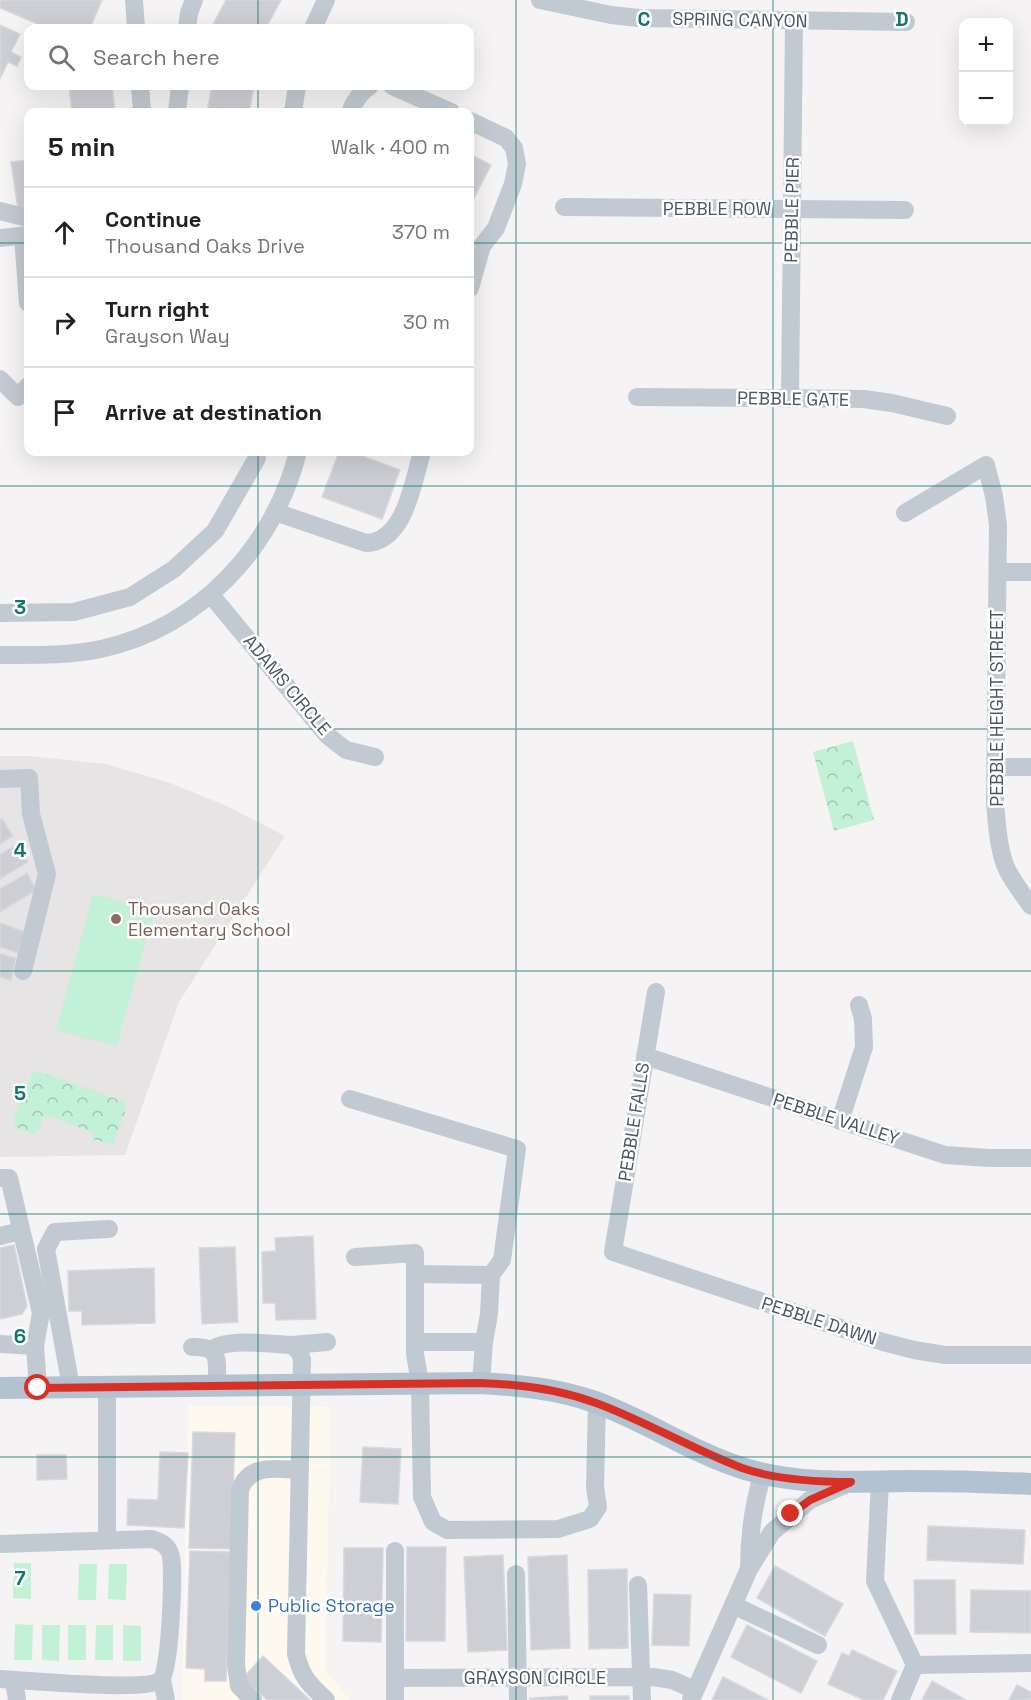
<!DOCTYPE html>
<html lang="en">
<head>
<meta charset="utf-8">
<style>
	body { margin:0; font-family:"Space Grotesk",sans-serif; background:#f6f6f6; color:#202124 }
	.controls { position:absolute; right:18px; top:18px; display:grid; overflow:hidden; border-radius:12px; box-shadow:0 6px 24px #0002 }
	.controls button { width:54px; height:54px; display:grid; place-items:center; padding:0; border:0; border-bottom:2px solid #e0e0e0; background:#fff; color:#202124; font:30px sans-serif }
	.stop { position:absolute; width:18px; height:18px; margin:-14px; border:4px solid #d93025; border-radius:50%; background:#fff }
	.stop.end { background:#d93025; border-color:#fff; box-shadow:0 2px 6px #0008 }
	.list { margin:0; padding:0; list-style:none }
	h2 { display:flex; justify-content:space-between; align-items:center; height:78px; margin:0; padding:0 24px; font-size:26px }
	h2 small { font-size:20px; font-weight:400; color:#757577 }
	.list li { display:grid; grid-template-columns:39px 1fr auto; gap:18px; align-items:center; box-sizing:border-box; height:90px; padding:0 24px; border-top:2px solid #e0e0e0 }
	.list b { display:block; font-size:22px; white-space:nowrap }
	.list p { margin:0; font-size:20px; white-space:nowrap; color:#757577 }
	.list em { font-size:20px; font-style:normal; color:#757577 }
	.icon { flex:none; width:33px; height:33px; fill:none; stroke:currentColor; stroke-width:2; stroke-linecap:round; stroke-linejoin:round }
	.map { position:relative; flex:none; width:1031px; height:1700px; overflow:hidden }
	.search { position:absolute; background:#fff; box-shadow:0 6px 24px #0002; left:24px; top:24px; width:450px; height:66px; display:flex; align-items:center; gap:15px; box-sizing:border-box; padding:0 21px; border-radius:12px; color:#757577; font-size:22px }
	.panel { position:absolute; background:#fff; box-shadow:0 6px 24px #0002; left:24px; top:108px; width:450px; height:348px; border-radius:12px }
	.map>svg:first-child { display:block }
	.commercial { fill:#fdf9ef }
	.education { fill:#e6e4e5 }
	.grass { fill:#c3f1d5 }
	.park { fill:url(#park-crowns) }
	.building { fill:#cdcfd5; stroke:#d7d9de; stroke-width:1.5 }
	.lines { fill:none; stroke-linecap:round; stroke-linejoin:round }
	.minor { stroke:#c1cad2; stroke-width:18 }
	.major { stroke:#b3c2d1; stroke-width:22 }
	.route { stroke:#d93025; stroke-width:8 }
	.grid { fill:none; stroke:#0f766e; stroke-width:1.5; stroke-opacity:0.55 }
	.education-dot { fill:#8d6e63; stroke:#fff; stroke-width:2 }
	.shop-dot { fill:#3f7fe0; stroke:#fff; stroke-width:2 }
	.labels { text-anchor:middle; stroke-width:5; stroke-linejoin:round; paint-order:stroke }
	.street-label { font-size:18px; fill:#4a5661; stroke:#fff }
	.education-label { font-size:18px; fill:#785e54; stroke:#fff; text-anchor:start }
	.shop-label { font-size:18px; fill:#366cbe; stroke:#fff; text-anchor:start }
	.grid-label { font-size:20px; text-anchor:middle; font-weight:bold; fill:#0f766e; stroke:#fff; stroke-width:5; stroke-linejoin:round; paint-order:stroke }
</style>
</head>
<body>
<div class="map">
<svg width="1031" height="1700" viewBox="0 0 1031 1700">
	<defs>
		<pattern id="park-crowns" width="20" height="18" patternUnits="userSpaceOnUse" patternTransform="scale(1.5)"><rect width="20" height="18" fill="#c3f1d5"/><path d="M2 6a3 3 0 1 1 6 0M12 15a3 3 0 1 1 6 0" fill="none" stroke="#a0c6b0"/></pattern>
	</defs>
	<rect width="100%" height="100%" fill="#f5f3f3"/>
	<polygon class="commercial" points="188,1406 330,1407 326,1670 350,1700 182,1700"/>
	<polygon class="education" points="0,756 29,756 106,764 170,783 227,806 285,836 179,1002 125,1155 0,1157"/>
	<g class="grass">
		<polygon points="93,894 154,910 117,1046 56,1030"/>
		<polygon points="14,1563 31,1563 31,1599 13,1598"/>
		<polygon points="79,1564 97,1564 96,1600 78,1600"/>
		<polygon points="109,1564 127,1564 126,1600 108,1599"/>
		<polygon points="15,1624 33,1625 32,1660 14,1660"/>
		<polygon points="42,1625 60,1625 59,1661 42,1660"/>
		<rect x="68" y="1625" width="18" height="35"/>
		<polygon points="96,1625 113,1625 113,1660 95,1660"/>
		<polygon points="123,1625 141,1626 141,1661 123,1661"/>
	</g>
	<g class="park">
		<polygon points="853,741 874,820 834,831 813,752"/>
		<polygon points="38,1071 125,1102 126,1109 113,1144 92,1139 93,1133 50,1116 43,1118 39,1130 33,1134 15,1127 14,1118 31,1073"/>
	</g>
	<g class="building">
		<polygon points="0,0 102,0 90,28 47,28 0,8"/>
		<polygon points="226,0 281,0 266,28 211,28"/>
		<polygon points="0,25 20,34 11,52 21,57 17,66 8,62 0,79"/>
		<polygon points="69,86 112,86 115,112 72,112"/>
		<polygon points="212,86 254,86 249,112 207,112"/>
		<polygon points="470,154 491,165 470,206"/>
		<polygon points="28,160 28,208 18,209 11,162"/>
		<polygon points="339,452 352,452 400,470 382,519 322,497"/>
		<polygon points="2,819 13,836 0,844 0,820"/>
		<polygon points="17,844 28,862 0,879 0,854"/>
		<polygon points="27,873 36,890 0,912 0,889"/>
		<polygon points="0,923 25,932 18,953 0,947"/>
		<polygon points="0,954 16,958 11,980 0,977"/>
		<polygon points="313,1236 316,1319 276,1320 275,1303 263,1303 262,1252 276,1251 275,1238"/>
		<polygon points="14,1245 27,1306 22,1314 0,1319 0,1248"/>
		<polygon points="235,1247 238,1322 202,1324 199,1248"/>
		<polygon points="154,1268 155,1323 82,1325 82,1311 69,1311 68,1271"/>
		<polygon points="193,1432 235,1433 231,1549 189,1548"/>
		<polygon points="363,1447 401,1449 398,1504 360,1502"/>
		<polygon points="160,1452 188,1453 184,1528 127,1525 128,1499 158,1500"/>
		<polygon points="37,1455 66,1455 67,1479 37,1480"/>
		<polygon points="928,1526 1025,1530 1023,1564 927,1560"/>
		<polygon points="407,1547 446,1547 445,1641 406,1641"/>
		<polygon points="344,1548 383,1548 381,1642 343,1641"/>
		<polygon points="190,1551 231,1552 226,1681 205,1681 205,1669 186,1668"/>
		<polygon points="503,1555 507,1650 468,1652 464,1557"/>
		<polygon points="567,1555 570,1648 531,1650 528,1557"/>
		<polygon points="775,1566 843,1604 825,1636 757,1598"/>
		<polygon points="627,1569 628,1648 589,1649 588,1570"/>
		<polygon points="914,1580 955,1580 956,1634 915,1634"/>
		<polygon points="971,1590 1031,1591 1031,1633 970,1632"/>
		<polygon points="654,1594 691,1595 689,1646 652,1645"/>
		<polygon points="747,1625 817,1661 801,1693 731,1657"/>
		<polygon points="852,1650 897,1671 883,1700 864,1700 828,1684 842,1653 849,1656"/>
		<polygon points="263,1656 310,1700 267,1700 243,1678"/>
		<polygon points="723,1677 768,1700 712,1700"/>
		<polygon points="932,1681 966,1700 922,1700"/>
		<polygon points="1017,1685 1031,1692 1031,1700 1009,1700"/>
		<polygon points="567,1696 568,1700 530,1700 530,1698"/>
		<rect x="590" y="1696" width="39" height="4"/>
	</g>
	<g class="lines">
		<g class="minor">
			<polyline points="134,0 136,28"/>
			<polyline points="540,0 611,15 639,18 906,22"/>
			<polyline points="187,28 189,13 194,0"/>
			<polyline points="313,28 326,0"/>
			<polyline points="140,86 142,112"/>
			<polyline points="392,86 451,112"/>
			<polyline points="177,112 180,86"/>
			<polyline points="293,112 297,86"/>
			<path d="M350,112C354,102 360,92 370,86"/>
			<polyline points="470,121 506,138 514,148 517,164 513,184 496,228 482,246 470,288"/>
			<polyline points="564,207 905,210"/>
			<polyline points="0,211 28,218"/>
			<polyline points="23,236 28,303"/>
			<polyline points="0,238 28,235"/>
			<polyline points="0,379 18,397 28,386"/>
			<polyline points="637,397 864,399 892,403 947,416"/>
			<polyline points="790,399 794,21"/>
			<path d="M275,512L366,543C405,542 413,482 422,452"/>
			<path d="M905,513L986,465L994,496L998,525L995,803C997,824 998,845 1005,865C1011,880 1022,893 1031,906"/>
			<polyline points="998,572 1031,572"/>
			<polyline points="211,595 328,736 346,750 375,757"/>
			<polyline points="0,613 74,612 130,597 174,569 215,531 257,458 257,452"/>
			<path d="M0,655C34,655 68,656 101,649C200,627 273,548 298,452"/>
			<polyline points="996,767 1031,767"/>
			<polyline points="0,779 29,778 31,814 47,874 23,971"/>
			<polyline points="656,992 613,1252 883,1342 914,1350 945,1355 1031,1355"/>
			<polyline points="645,1056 945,1155 989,1158 1031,1158"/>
			<polyline points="350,1099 517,1149 502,1260 491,1275"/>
			<polyline points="840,1121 864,1047 863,1019 859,1005"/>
			<polyline points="0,1178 9,1178 41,1313 35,1346 38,1388"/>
			<polyline points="0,1236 21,1231"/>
			<polyline points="355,1257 415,1253 415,1354 420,1383 422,1497 433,1522 447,1530 558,1529 590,1519 598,1507 595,1487 597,1403"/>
			<polyline points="415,1342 484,1342 489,1314 491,1275 415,1274"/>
			<polyline points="0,1344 35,1346"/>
			<polyline points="292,1345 327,1342"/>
			<path d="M192,1347C223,1346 216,1362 217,1386"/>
			<path d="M212,1349C231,1338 269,1344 292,1345L300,1353L302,1360L296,1654C302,1678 309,1684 326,1700"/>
			<polyline points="481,1383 484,1342"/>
			<polyline points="71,1387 46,1249 55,1232 109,1229"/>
			<polyline points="880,1482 875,1581 915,1665 900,1700"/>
			<polyline points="107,1540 107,1387"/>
			<path d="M0,1544L152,1539C162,1542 169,1546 171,1557C174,1572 170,1673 161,1680C147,1692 25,1680 0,1679"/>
			<polyline points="395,1551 395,1678"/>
			<path d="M749,1569C749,1536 753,1505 763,1473"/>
			<polyline points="516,1574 518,1700"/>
			<polyline points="638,1585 642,1700"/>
			<polyline points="733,1605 818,1645"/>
			<polyline points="915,1665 1031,1663"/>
			<polyline points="14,1680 17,1700"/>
			<polyline points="162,1680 166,1700"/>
			<path d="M253,1700L239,1686L236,1665L240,1490C249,1463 277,1469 300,1470"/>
			<polyline points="395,1700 395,1678 653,1677 672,1680 695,1690"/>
			<polyline points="691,1700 749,1569 772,1532 810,1500 847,1484"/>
		</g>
		<path class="major" d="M0,1388L479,1383C519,1385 558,1389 595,1402C647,1421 693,1453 745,1469C798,1485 854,1482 908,1481C949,1481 990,1482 1031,1484"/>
	</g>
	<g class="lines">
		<path class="route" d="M38,1388L479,1383C519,1384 558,1389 596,1403C645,1421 692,1449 742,1468C776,1480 816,1482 851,1482L810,1500L791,1514"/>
	</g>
	<path class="grid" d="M258,0V28M516,0V1700M773,0V1700M258,86V112M0,243H28M470,243H1031M258,452V1700M0,486H1031M0,729H1031M0,971H1031M0,1214H1031M0,1457H1031"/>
	<circle class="education-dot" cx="116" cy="919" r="6"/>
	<circle class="shop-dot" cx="256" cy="1606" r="6"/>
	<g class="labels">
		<g class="street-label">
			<text transform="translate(740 20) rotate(1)" y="6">SPRING CANYON</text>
			<text x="717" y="215">PEBBLE ROW</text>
			<text transform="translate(792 210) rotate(-89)" y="6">PEBBLE PIER</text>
			<text transform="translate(793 399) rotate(1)" y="6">PEBBLE GATE</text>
			<text transform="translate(287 685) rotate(50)" y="6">ADAMS CIRCLE</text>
			<text transform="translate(997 708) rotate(-90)" y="6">PEBBLE HEIGHT STREET</text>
			<text transform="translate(836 1119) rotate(18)" y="6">PEBBLE VALLEY</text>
			<text transform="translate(634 1122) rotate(-81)" y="6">PEBBLE FALLS</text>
			<text transform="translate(819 1321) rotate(18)" y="6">PEBBLE DAWN</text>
			<text x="535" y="1684">GRAYSON CIRCLE</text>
		</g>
		<g class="education-label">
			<text x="128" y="915">Thousand Oaks<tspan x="128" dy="21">Elementary School</tspan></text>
		</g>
		<g class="shop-label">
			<text x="268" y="1612">Public Storage</text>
		</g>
	</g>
	<g class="grid-label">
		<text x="644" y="26">C</text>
		<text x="902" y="26">D</text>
		<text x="20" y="614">3</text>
		<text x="20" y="857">4</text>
		<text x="20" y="1100">5</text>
		<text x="20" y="1343">6</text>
		<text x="20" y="1585">7</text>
	</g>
</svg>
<div class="controls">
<button>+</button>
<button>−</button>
</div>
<div class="stop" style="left:38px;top:1388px"></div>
<div class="stop end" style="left:791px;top:1514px"></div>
<div class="search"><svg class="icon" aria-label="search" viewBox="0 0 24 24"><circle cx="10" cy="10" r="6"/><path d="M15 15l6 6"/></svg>Search here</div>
<section class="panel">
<h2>5 min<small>Walk · 400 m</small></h2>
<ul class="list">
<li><svg class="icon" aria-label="ahead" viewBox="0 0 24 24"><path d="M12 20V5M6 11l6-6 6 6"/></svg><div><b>Continue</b><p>Thousand Oaks Drive</p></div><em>370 m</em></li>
<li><svg class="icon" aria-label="right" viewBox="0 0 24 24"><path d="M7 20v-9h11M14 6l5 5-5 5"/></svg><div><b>Turn right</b><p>Grayson Way</p></div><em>30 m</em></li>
<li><svg class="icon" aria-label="arrive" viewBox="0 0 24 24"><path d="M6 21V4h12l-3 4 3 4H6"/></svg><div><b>Arrive at destination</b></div></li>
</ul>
</section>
</div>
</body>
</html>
